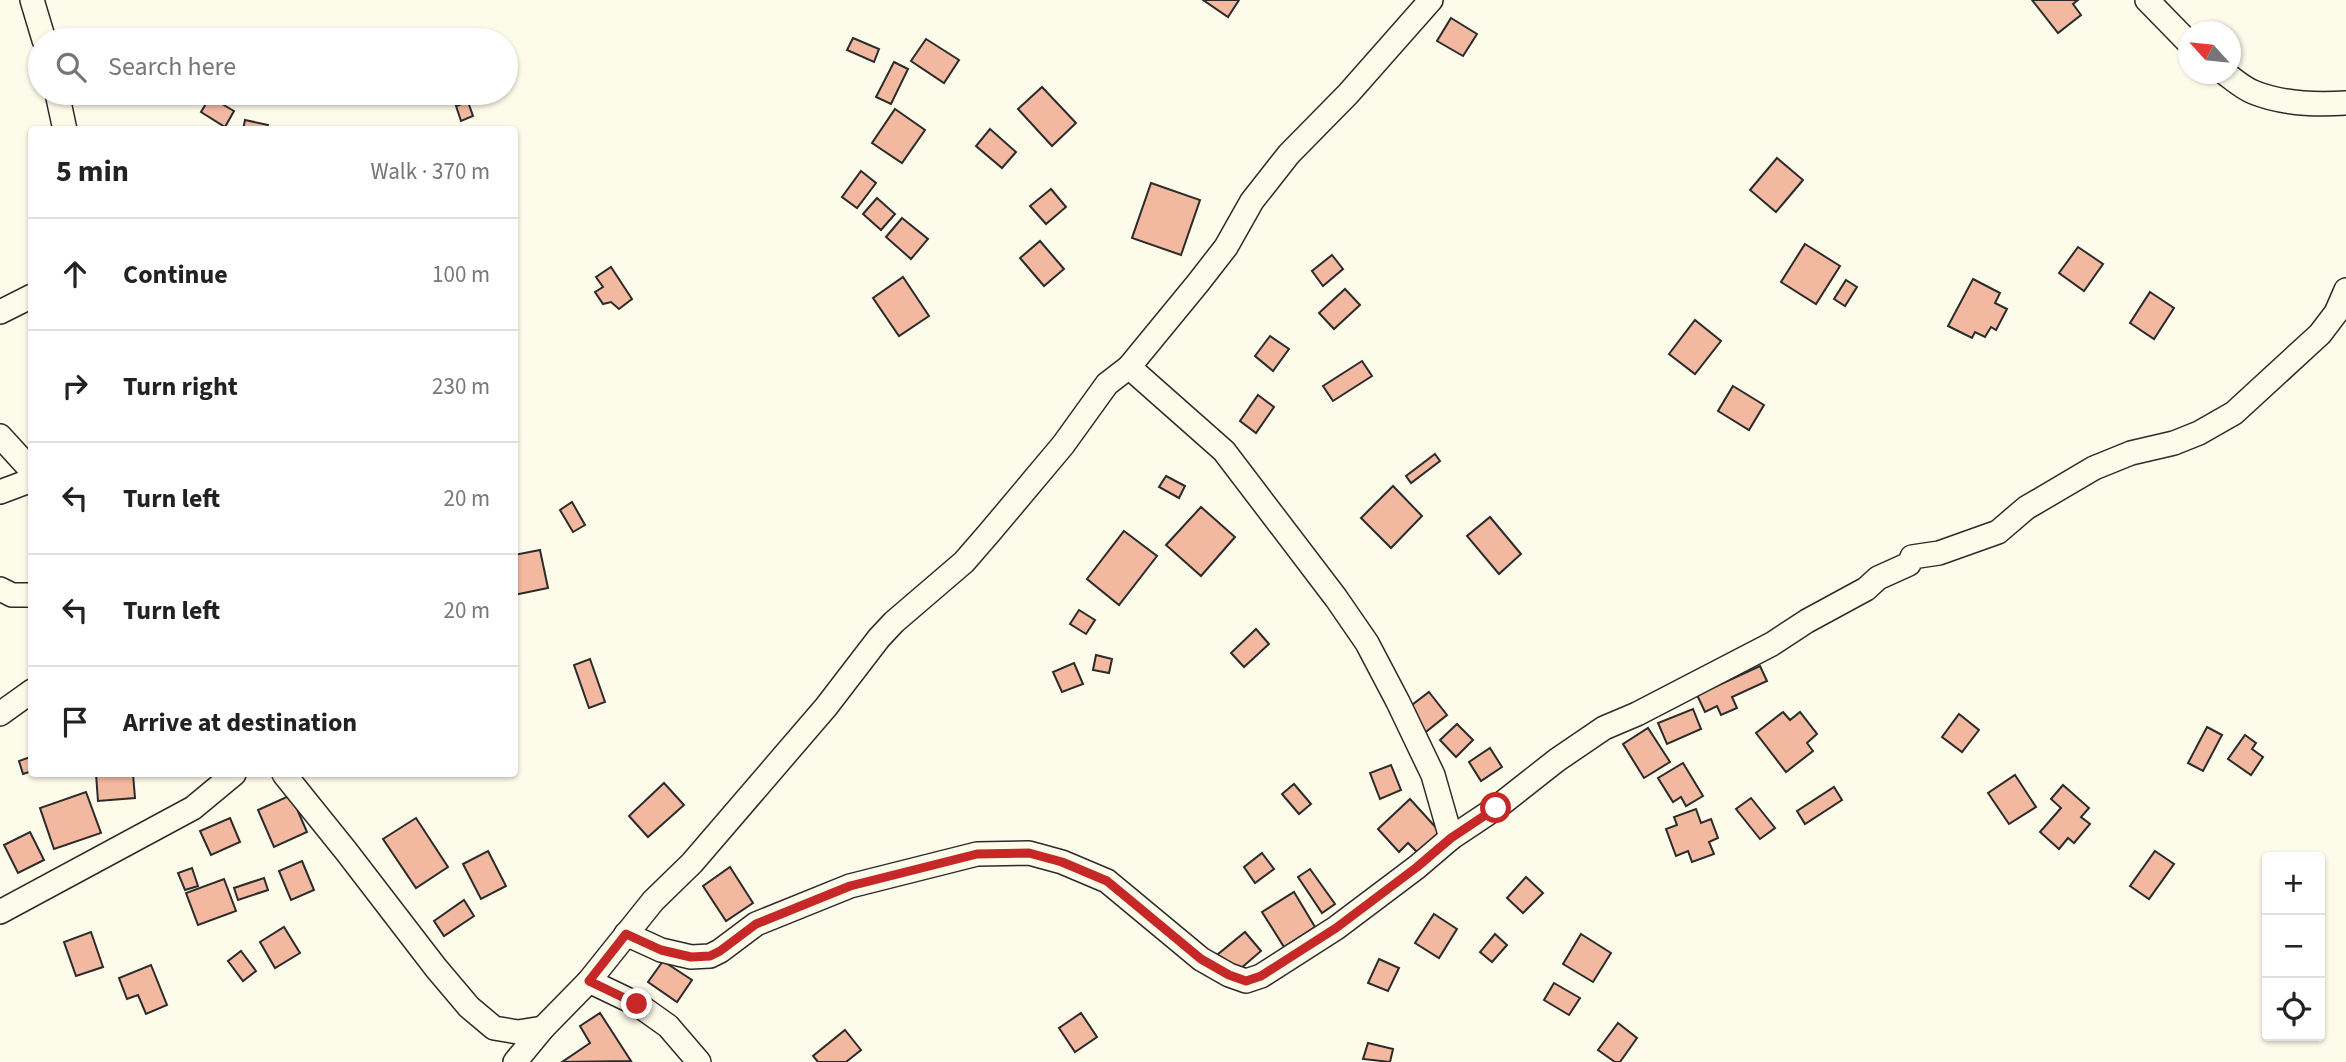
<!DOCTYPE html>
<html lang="en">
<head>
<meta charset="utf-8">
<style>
	body { margin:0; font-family:"Source Sans 3",sans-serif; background:#f2f2f2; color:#222 }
	.controls { position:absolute; right:21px; bottom:21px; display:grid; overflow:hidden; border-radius:7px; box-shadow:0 2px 5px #0004 }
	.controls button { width:63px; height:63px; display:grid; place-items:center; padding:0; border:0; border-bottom:2px solid #e0e0e0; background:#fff; color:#222; font:35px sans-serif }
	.compass { position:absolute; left:2178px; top:21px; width:63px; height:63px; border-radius:50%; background:#fff; box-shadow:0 2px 5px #0004; rotate:297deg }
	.stop { position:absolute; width:21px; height:21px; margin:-16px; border:5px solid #c62828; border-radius:50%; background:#fff }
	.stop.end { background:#c62828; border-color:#fff; box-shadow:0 2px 7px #0008 }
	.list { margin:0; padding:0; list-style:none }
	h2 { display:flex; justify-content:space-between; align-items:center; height:91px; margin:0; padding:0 28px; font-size:30px }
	h2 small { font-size:23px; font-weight:400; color:#767676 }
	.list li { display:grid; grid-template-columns:46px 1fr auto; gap:21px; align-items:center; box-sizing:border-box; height:112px; padding:0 28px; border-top:2px solid #e0e0e0 }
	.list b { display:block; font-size:26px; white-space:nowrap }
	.list em { font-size:23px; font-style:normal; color:#767676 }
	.icon { flex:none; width:38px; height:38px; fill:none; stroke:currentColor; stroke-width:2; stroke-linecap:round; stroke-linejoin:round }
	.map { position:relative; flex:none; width:2346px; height:1062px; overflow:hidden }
	.search { position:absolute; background:#fff; box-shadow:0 2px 5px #0004; left:28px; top:28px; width:490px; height:77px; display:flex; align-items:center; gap:18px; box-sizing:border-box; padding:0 24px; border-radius:38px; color:#767676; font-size:26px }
	.panel { position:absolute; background:#fff; box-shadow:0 2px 5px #0004; left:28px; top:126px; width:490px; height:651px; border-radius:7px }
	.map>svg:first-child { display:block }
	.building { fill:#f2b8a0; stroke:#2b2b2b; stroke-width:2 }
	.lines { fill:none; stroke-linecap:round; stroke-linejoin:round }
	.minor-casing { stroke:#2b2b2b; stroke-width:26 }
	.minor { stroke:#fdfbea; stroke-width:23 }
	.route { stroke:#c62828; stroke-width:9 }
</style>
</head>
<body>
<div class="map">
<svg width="2346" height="1062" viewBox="0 0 2346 1062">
	<rect width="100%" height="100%" fill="#fdfbea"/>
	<g class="building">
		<polygon points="1203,0 1239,0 1228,17"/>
		<polygon points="2032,0 2078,0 2073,4 2081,15 2058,33"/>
		<polygon points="1451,18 1477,34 1463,56 1437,41"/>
		<polygon points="853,38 879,49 874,62 847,50"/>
		<polygon points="926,39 959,60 944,83 911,61"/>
		<polygon points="894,62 908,69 891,104 876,97"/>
		<polygon points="1042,87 1076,123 1052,146 1018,109"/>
		<polygon points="210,97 234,111 225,127 201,112"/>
		<polygon points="468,102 473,116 461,121 456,106"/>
		<polygon points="895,109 925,130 902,163 872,143"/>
		<polygon points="245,120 268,125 267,130 243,130"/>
		<polygon points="990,129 1016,152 1002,168 976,146"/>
		<polygon points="1777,158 1803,180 1776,212 1750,190"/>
		<polygon points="861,171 876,183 857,208 842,197"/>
		<polygon points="1151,183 1200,200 1181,255 1132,238"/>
		<polygon points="1051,189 1066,207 1046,224 1030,206"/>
		<polygon points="877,198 895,214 881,230 863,214"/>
		<polygon points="902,218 928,239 911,259 886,237"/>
		<polygon points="1040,241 1064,269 1044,286 1020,258"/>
		<polygon points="1805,244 1840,266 1816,304 1781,282"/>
		<polygon points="2078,247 2103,264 2084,291 2059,273"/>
		<polygon points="1332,255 1343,269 1323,286 1312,271"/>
		<polygon points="611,267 632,299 619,309 611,302 603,304 595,292 603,287 596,277"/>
		<polygon points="903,277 929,316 899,336 873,298"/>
		<polygon points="1973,279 2000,293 1995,303 2007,309 1996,330 1991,327 1985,337 1975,332 1972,338 1948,326"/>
		<polygon points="1846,280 1857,287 1845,306 1834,299"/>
		<polygon points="1345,289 1360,305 1334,329 1319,313"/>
		<polygon points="2150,292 2174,308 2154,339 2130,323"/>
		<polygon points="1695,320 1721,341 1695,374 1669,354"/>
		<polygon points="1270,336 1289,349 1273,371 1255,356"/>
		<polygon points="1362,361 1372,376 1333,401 1323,386"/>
		<polygon points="1733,386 1764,405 1749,430 1718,411"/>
		<polygon points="1258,395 1274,407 1256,433 1240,421"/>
		<polygon points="1435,454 1440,461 1411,483 1406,476"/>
		<polygon points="1166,476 1185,486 1179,498 1159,487"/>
		<polygon points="1393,486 1422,516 1391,548 1361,518"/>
		<polygon points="572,502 585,525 573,532 560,510"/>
		<polygon points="1201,507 1235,537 1201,576 1166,545"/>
		<polygon points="1490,517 1521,554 1499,574 1467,536"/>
		<polygon points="1124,531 1157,556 1119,605 1087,579"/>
		<polygon points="540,550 548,588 514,595 514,555"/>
		<polygon points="1079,610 1095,620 1086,634 1070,624"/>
		<polygon points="1256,629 1269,644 1244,667 1231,653"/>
		<polygon points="1096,655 1112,659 1109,673 1093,670"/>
		<polygon points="590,659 605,702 589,708 574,665"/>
		<polygon points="1074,663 1083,684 1062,692 1053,672"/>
		<polygon points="1760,666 1767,681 1732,697 1737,708 1721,715 1717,706 1705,712 1697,695"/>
		<polygon points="1429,692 1447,715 1422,735 1404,711"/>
		<polygon points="1693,709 1701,729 1667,744 1658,723"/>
		<polygon points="1783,712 1790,720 1800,712 1817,734 1807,743 1813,751 1786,772 1756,733"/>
		<polygon points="1959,714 1979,730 1962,752 1942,737"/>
		<polygon points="1457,724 1473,740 1456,757 1440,740"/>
		<polygon points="2207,727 2222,735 2203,771 2188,763"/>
		<polygon points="1648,728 1670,762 1644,778 1623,744"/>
		<polygon points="2245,735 2256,743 2252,749 2263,757 2251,775 2228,759"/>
		<polygon points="1490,748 1502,767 1481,781 1469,762"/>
		<polygon points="30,757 32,771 23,774 19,761"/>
		<polygon points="1683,763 1703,796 1686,806 1681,797 1673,802 1658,778"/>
		<polygon points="1391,765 1401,790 1380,799 1370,773"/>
		<polygon points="96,774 133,774 135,798 98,801"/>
		<polygon points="2015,775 2036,807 2009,824 1988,793"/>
		<polygon points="664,783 684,805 648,837 629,816"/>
		<polygon points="1294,784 1311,804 1299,814 1282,794"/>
		<polygon points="2063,785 2089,808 2081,817 2090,824 2074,843 2068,838 2059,849 2040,832 2061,808 2051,799"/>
		<polygon points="1834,787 1842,800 1805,824 1797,811"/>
		<polygon points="86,792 101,833 54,849 40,808"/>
		<polygon points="291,795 307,832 274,847 258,810"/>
		<polygon points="1751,798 1775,828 1760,839 1736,809"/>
		<polygon points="1410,799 1440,832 1418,853 1408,843 1399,852 1378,829"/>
		<polygon points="1696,809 1701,823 1711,819 1718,838 1709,842 1714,854 1692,862 1688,851 1676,856 1666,829 1677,825 1674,817"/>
		<polygon points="230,818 240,842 211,855 200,831"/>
		<polygon points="416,818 448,867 416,888 383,839"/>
		<polygon points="30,832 44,860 18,873 4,845"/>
		<polygon points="488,851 506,886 481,899 463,864"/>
		<polygon points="2155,851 2174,864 2149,899 2130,886"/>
		<polygon points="1262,853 1274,869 1255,883 1244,867"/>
		<polygon points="302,861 314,890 291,900 279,871"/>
		<polygon points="730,867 753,903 726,921 703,886"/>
		<polygon points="192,868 198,886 185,890 178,873"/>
		<polygon points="1310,869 1335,904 1322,913 1298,877"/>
		<polygon points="1526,877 1543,893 1523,913 1507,898"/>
		<polygon points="264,878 268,890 238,900 234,888"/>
		<polygon points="224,879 236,911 198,925 186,893"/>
		<polygon points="1294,892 1315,927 1284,947 1262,912"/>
		<polygon points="464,900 474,916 444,936 434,921"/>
		<polygon points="1434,914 1457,929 1439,958 1415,943"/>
		<polygon points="284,927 300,953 275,968 260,942"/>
		<polygon points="91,932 103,967 76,976 64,942"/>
		<polygon points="1245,932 1261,951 1233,975 1217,955"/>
		<polygon points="1495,934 1507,945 1492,962 1480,952"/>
		<polygon points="1581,934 1611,953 1593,982 1563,964"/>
		<polygon points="241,951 256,971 243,981 228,961"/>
		<polygon points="1379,959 1399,968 1388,991 1368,983"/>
		<polygon points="663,961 692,980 677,1002 648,982"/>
		<polygon points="151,965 167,1005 146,1014 138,995 127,999 119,978"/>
		<polygon points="1554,983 1580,998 1569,1015 1544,1000"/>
		<polygon points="600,1013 631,1061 562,1062 590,1043 580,1026"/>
		<polygon points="1081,1013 1097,1037 1075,1052 1059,1028"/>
		<polygon points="1618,1023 1637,1038 1620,1062 1615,1062 1598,1050"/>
		<polygon points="845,1030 861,1050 846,1062 818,1062 813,1056"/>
		<polygon points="1368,1043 1393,1049 1390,1062 1363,1059"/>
	</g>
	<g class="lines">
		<g class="minor-casing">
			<g id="minor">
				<polyline points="32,0 44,40"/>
				<polyline points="2147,0 2188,42"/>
				<path d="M2226,74C2234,80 2243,88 2253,92C2282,104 2316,105 2346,103"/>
				<polyline points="57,93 65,130"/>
				<polyline points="0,312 32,296"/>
				<polyline points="1129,367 1224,451 1336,598 1367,643 1398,702 1433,775 1451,838"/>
				<polyline points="0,436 32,471"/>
				<polyline points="0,492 32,480"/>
				<polyline points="0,589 12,595 32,595"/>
				<polyline points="0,714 32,691"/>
				<polyline points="284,774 346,851 436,968 469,1007 494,1028 518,1032 543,1028"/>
				<polyline points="0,912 193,808 234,774"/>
				<polyline points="626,934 661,950 691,957 710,956 720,951 756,924 850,886 977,854 1029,853 1062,862 1107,881 1201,959 1229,975 1246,981 1261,976 1336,928 1417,867 1451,838 1496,808 1557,760 1604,728 1637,714 1772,644 1807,621 1866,589 1878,578 1909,564 1912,557 1939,553 1998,532 2026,508 2094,468 2131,453 2174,443 2199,433 2234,413 2320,334 2336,313 2346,290"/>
				<polyline points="589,981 637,1004 668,1026 699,1062"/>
				<polyline points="515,1062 543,1028 589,981 653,901 692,863 826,707 879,638 894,622 964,562 990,532 1063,445 1107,384 1129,367 1198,283 1226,247 1252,201 1289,154 1348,94 1431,0"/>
			</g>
		</g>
		<use href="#minor" class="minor"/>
	</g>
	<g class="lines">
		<polyline class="route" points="637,1004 589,981 626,934 661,950 691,957 710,956 720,951 756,924 850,886 977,854 1029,853 1062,862 1107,881 1201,959 1229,975 1246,981 1261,976 1336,928 1417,867 1451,838 1496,808"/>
	</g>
</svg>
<div class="controls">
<button>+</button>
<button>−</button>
<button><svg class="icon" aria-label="locate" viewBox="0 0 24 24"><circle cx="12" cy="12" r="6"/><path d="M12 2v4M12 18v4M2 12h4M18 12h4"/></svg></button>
</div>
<svg class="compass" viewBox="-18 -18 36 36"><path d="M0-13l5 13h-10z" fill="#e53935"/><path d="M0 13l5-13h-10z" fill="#767676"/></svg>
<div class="stop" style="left:1496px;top:808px"></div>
<div class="stop end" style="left:637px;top:1004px"></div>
<div class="search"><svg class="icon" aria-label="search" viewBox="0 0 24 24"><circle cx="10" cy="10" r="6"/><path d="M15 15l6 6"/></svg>Search here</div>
<section class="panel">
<h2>5 min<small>Walk · 370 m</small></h2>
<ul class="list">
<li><svg class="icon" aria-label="ahead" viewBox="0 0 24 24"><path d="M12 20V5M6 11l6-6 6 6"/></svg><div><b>Continue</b></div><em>100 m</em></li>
<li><svg class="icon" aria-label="right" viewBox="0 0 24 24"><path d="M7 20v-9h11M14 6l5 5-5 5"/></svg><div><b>Turn right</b></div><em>230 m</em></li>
<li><svg class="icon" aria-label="left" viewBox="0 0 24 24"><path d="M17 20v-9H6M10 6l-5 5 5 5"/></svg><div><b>Turn left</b></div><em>20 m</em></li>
<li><svg class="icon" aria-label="left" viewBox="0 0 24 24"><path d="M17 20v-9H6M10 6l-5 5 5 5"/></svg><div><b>Turn left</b></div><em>20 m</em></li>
<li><svg class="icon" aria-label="arrive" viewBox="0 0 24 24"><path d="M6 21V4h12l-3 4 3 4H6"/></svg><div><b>Arrive at destination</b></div></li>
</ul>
</section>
</div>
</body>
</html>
